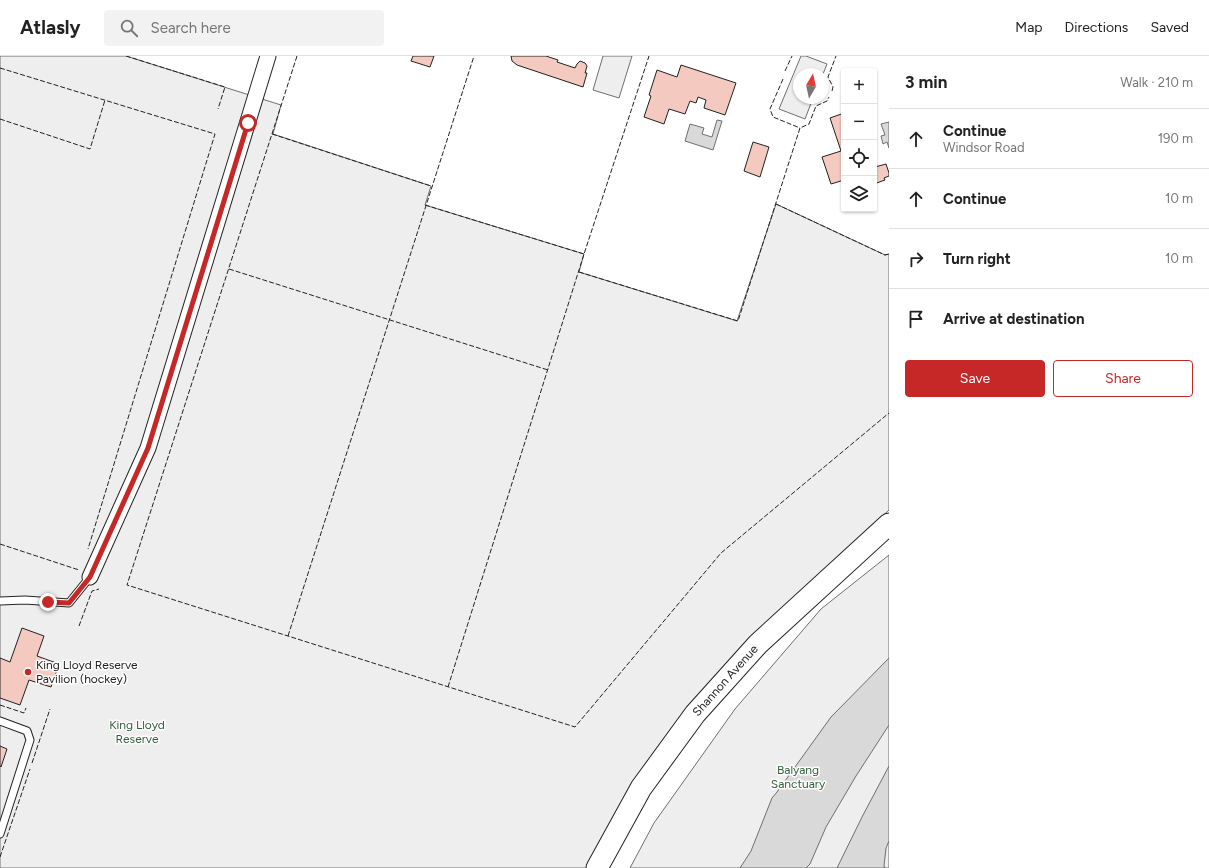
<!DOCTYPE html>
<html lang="en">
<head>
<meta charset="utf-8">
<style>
	body { margin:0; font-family:Figtree,sans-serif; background:#f2f2f2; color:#222 }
	.controls { position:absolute; right:12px; top:12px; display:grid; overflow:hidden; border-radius:4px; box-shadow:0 1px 3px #0004 }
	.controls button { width:36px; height:36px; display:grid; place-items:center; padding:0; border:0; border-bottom:1px solid #e0e0e0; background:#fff; color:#222; font:20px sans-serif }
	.compass { position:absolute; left:793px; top:12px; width:36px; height:36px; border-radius:50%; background:#fff; box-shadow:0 1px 3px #0004; rotate:9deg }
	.stop { position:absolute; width:12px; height:12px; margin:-9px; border:3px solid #c62828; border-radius:50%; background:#fff }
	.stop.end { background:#c62828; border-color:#fff; box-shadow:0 1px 4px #0008 }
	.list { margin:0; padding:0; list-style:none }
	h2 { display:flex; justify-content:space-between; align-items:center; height:52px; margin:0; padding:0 16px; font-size:17px }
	h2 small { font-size:13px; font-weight:400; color:#767676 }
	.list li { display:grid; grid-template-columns:26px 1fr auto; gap:12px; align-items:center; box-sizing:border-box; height:60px; padding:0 16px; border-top:1px solid #e0e0e0 }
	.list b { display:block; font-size:15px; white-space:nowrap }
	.list p { margin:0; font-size:13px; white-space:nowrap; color:#767676 }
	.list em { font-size:13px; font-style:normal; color:#767676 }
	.actions { display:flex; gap:8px; padding:12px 16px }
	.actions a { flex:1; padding:9px 0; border:1px solid #c62828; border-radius:4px; text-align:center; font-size:14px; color:#c62828 }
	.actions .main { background:#c62828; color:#fff }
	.icon { flex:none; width:22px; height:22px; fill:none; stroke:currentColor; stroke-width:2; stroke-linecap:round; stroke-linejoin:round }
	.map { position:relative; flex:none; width:889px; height:812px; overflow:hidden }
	header { display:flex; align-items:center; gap:24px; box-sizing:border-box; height:56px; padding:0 20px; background:#fff; border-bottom:1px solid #e0e0e0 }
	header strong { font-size:19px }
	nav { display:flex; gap:22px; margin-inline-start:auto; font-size:14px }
	.search { width:280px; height:36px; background:#f2f2f2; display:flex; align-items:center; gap:10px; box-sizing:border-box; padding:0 14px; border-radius:4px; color:#767676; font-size:15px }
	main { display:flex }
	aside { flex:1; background:#fff }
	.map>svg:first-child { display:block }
	.green { fill:#eee; stroke:#6f6f6f }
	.water { fill:#d9d9d9; stroke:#6f6f6f }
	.building { fill:#f3c9c0; stroke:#222 }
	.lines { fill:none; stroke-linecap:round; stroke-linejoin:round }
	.service-casing { stroke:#222; stroke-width:9 }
	.minor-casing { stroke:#222; stroke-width:17 }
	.secondary-casing { stroke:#222; stroke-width:23 }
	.service { stroke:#fff; stroke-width:7 }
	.minor { stroke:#fff; stroke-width:15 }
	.secondary { stroke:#fff; stroke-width:21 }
	.fence { stroke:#222; stroke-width:1; stroke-dasharray:5 2; stroke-linecap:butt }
	.route { stroke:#c62828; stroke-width:5 }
	.poi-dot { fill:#c62828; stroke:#fff; stroke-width:1.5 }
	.labels { text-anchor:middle; stroke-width:3; stroke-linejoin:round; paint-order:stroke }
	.poi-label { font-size:12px; fill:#222; stroke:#fff; text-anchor:start }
	.street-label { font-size:12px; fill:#222; stroke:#fff }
	.park-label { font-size:12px; fill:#2f5e38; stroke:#fff }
</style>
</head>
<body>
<header>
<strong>Atlasly</strong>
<div class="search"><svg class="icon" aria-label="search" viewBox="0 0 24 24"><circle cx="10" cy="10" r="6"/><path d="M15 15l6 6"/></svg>Search here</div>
<nav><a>Map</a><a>Directions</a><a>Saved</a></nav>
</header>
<main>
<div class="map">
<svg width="889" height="812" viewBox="0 0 889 812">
	<rect width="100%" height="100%" fill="#fff"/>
	<g class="green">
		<polygon points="0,0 126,0 281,49 273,78 431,130 425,149 584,198 579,216 737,265 776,148 885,199 889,198 889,454 763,571 586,812 0,812"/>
		<polygon points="603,0 632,0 619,42 593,34"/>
		<polygon points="801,0 806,0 827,8 823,18 799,18 799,42 813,42 805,63 779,53"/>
		<polygon points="889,499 889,812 630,812 654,767 735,653 821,553"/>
	</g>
	<g class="water">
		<polygon points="717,64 722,65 713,94 685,85 690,68 704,72 702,78 712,81"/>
		<polygon points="889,66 889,92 887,86 883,88 881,80 885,79 881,68"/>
		<polygon points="889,602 889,669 856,720 826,771 810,808 806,812 740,812 751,795 772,742 777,736 831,661"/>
		<polygon points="889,710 889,785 886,792 884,810 885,812 837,812 862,761"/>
	</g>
	<g class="building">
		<polygon points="413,0 434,0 430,11 411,5"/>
		<polygon points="511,0 546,0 558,4 557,6 575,12 577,8 580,5 585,7 587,10 585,17 587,17 583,31 517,9 512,5"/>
		<polygon points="681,9 736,27 725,59 704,52 706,44 698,41 696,47 690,45 685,58 669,53 664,68 644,61 651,40 649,39 657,14 677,21"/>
		<polygon points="844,57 844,124 831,128 822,101 841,95 830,62"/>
		<polygon points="753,86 769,91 760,121 744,115"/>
		<polygon points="874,107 875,111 886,108 889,117 889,120 884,122 885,124 874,128"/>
		<polygon points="22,572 44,580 37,600 59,608 51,631 29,624 20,649 0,642 0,602 10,606"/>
		<polygon points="0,690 7,693 1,711 0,710"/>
	</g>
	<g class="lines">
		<g class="service-casing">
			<g id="service">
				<polyline points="0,545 25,544 69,547 90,521"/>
				<polyline points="0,665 27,675 30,684 0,778"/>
			</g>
		</g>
		<g class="minor-casing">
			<polyline id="minor" points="90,521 148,392 268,0"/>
		</g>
		<g class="secondary-casing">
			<g id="secondary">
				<path id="s1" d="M597,812L641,732L695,658L758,588L889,468"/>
			</g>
		</g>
		<use href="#service" class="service"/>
		<use href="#minor" class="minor"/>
		<use href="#secondary" class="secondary"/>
		<g class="fence">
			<polyline points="126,0 225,31 218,53"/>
			<polyline points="297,0 127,529 575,671 721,497 889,357"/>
			<polyline points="0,12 215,78 88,493"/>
			<polyline points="785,15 792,0"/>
			<polyline points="783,23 770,53 773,61 800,72"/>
			<polyline points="832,35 833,31 828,21 836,0"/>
			<polyline points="0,63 90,93 105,44"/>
			<polyline points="272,78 431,130"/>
			<polyline points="776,148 885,199 889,198"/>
			<polyline points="425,149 584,198"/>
			<polyline points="229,213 548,314"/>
			<polyline points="579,216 738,265 800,72 809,68 816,50 827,45 829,41"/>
			<polyline points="0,488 79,514"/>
			<polyline points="79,570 92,535 99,533"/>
			<polyline points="288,580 474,0"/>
			<polyline points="448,631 584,198 649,0"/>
			<polyline points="0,649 24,657 26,652"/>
			<polyline points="32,707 50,653"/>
			<polyline points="0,801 30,713"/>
		</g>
	</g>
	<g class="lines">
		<polyline class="route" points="48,546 69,547 90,521 148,392 248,67"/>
	</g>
	<circle class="poi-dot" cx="28" cy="616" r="4"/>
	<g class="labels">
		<g class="poi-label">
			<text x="36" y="613">King Lloyd Reserve<tspan x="36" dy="14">Pavilion (hockey)</tspan></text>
		</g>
		<g class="street-label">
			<text dy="4" stroke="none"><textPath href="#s1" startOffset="228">Shannon Avenue</textPath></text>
		</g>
		<g class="park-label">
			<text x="137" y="673">King Lloyd<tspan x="137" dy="14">Reserve</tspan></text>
			<text x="798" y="718">Balyang<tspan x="798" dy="14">Sanctuary</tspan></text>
		</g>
	</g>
</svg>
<div class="controls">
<button>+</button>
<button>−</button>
<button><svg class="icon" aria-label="locate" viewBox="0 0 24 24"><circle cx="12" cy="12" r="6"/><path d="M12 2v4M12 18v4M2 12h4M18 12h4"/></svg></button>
<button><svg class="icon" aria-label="layers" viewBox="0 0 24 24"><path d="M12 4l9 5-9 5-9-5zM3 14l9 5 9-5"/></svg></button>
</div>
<svg class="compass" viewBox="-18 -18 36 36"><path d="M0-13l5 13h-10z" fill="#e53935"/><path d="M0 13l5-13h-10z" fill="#767676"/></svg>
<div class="stop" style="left:248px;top:67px"></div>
<div class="stop end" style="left:48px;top:546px"></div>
</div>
<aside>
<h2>3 min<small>Walk · 210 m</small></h2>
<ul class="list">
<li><svg class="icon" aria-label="ahead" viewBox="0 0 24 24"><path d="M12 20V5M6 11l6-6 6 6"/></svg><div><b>Continue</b><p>Windsor Road</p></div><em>190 m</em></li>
<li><svg class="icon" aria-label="ahead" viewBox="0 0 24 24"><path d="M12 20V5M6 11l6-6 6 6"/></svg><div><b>Continue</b></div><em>10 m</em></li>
<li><svg class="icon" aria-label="right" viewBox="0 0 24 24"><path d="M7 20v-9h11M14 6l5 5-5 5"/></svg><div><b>Turn right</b></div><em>10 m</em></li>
<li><svg class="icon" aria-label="arrive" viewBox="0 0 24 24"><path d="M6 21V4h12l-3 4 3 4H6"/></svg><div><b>Arrive at destination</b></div></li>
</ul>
<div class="actions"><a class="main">Save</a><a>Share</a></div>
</aside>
</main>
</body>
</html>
